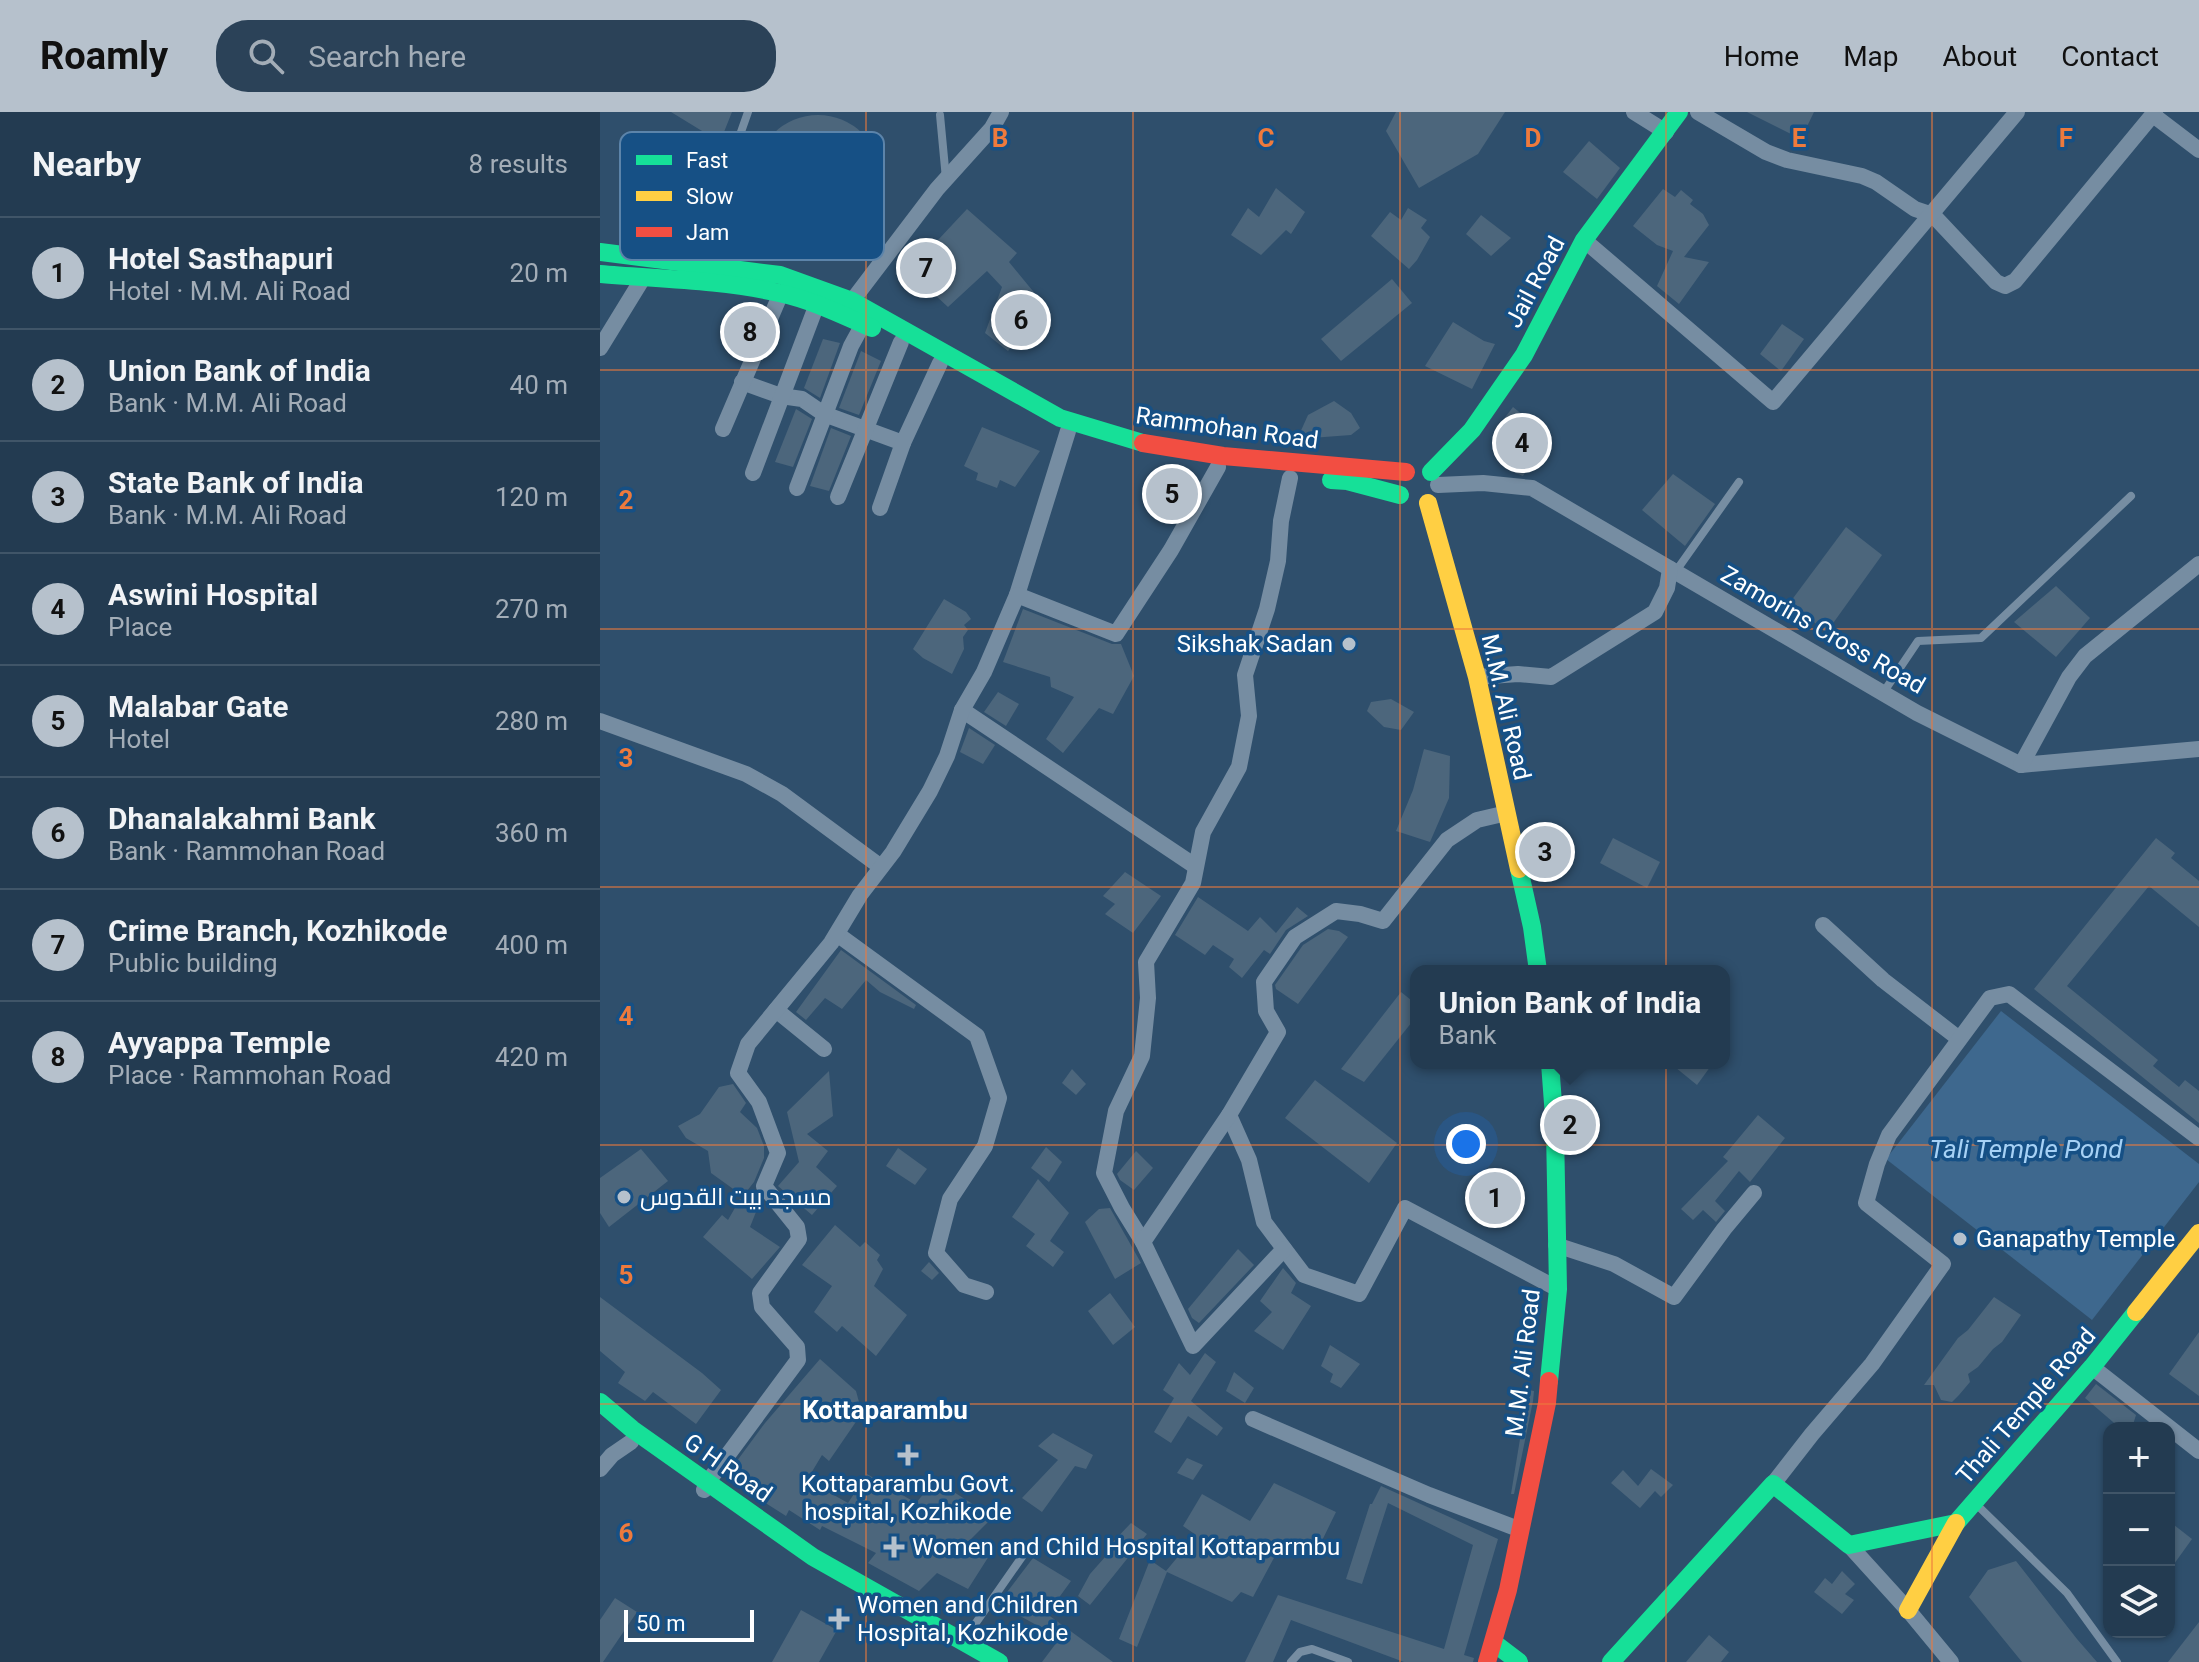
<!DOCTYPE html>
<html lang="en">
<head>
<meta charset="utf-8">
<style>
	body { margin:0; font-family:Roboto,Cairo,sans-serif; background:#2b4258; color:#f1f3f6 }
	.controls { position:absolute; right:24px; bottom:24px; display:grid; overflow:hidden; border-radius:16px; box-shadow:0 2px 6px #0004 }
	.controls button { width:72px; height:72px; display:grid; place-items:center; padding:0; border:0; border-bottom:2px solid #405568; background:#233b51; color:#f1f3f6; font:40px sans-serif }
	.scale { position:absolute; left:24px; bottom:20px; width:130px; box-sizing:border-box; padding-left:8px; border:4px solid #fff; border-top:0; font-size:22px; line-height:28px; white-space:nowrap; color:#fff; -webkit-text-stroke:6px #165085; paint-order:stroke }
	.you { position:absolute; left:866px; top:1032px; width:28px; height:28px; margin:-20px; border:6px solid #fff; border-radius:50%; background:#1a73e8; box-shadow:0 0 0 12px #1a73e833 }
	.badge { display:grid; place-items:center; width:52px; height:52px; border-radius:50%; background:#b6c1cc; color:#111; font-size:26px; font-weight:700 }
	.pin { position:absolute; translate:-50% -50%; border:4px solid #fff; box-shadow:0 2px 8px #0006 }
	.popup { position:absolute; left:810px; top:853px; width:320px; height:104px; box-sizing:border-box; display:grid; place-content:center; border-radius:16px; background:#233b51; filter:drop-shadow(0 2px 6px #0005); font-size:26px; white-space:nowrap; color:#a3adb7 }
	.popup b { font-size:30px; color:#f1f3f6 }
	.popup::after { content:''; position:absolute; left:50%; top:100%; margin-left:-16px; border:16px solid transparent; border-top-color:#233b51 }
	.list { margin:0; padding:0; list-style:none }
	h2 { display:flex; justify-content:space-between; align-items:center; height:104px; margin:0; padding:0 32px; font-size:34px }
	h2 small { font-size:26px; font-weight:400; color:#a3adb7 }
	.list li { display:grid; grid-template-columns:52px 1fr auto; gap:24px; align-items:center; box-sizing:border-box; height:112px; padding:0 32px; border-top:2px solid #405568 }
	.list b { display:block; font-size:30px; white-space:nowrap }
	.list p { margin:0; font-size:26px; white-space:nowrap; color:#a3adb7 }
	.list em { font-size:26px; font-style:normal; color:#a3adb7 }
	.icon { flex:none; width:44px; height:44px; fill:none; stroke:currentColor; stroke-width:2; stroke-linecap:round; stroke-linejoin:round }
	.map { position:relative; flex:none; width:1599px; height:1550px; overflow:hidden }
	header { display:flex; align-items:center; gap:48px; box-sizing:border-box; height:112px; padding:0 40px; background:#b6c1cc; color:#111 }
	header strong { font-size:38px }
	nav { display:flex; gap:44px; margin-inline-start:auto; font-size:28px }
	.search { width:560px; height:72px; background:#2b4258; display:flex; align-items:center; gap:20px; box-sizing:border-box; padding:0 28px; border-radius:32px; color:#a3adb7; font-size:30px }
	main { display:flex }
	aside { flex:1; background:#233b51 }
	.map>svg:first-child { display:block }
	.water { fill:#3e688e }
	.building { fill:#4c667c }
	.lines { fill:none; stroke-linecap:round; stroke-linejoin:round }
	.lane { stroke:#768da2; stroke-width:8 }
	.street { stroke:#768da2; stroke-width:16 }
	.fast { stroke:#16e098; stroke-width:18 }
	.slow { stroke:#ffcf43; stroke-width:18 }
	.jam { stroke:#f24e42; stroke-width:18 }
	.grid { fill:none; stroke:#ed7a3d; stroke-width:2; stroke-opacity:0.55 }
	.poi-dot { fill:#b6c1cc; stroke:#165085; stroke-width:3 }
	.labels { text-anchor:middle; stroke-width:7; stroke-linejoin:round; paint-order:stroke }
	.street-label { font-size:24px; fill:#fff; stroke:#165085 }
	.poi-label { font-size:24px; fill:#fff; stroke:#165085; text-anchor:start }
	.water-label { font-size:26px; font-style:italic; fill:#a6d1f5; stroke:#165085 }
	.neighbourhood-label { font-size:26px; font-weight:bold; fill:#fff; stroke:#165085 }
	.key { fill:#165085; stroke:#5c84aa; stroke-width:2 }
	.key-label { font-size:22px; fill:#fff }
	.grid-label { font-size:26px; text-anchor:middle; font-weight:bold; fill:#ed7a3d; stroke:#165085; stroke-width:7; stroke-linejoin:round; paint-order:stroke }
</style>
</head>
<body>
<header>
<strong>Roamly</strong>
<div class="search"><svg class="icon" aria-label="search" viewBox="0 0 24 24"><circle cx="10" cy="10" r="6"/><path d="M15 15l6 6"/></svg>Search here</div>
<nav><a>Home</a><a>Map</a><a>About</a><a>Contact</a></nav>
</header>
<main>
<aside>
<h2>Nearby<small>8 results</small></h2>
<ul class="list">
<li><span class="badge">1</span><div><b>Hotel Sasthapuri</b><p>Hotel · M.M. Ali Road</p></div><em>20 m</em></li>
<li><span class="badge">2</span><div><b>Union Bank of India</b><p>Bank · M.M. Ali Road</p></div><em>40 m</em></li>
<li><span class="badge">3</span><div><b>State Bank of India</b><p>Bank · M.M. Ali Road</p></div><em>120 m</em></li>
<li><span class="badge">4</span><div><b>Aswini Hospital</b><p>Place</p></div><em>270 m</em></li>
<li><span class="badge">5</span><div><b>Malabar Gate</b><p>Hotel</p></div><em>280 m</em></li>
<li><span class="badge">6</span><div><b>Dhanalakahmi Bank</b><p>Bank · Rammohan Road</p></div><em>360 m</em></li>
<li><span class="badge">7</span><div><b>Crime Branch, Kozhikode</b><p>Public building</p></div><em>400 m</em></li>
<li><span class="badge">8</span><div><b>Ayyappa Temple</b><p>Place · Rammohan Road</p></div><em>420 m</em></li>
</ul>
</aside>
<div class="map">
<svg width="1599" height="1550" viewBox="0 0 1599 1550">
	<rect width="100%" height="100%" fill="#2f4f6c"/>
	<polygon class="water" points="1401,899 1599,1052 1599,1070 1492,1208 1286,1047"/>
	<g class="building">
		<polygon points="71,0 132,0 120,30"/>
		<polygon points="796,0 905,0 878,42 819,76 786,19"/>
		<polygon points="1147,0 1214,0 1201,27"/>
		<circle cx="218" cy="66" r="63"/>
		<polygon points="989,29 1020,56 997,87 963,60"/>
		<polygon points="676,76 705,100 691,122 686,118 661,143 631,123 648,96 659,105"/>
		<polygon points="1063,77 1075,85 1081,78 1093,88 1090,92 1103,102 1109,113 1084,145 1109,150 1079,192 1057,174 1073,139 1057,133 1033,114"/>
		<polygon points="808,96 827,108 821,116 830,125 817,148 809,157 771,124 790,100 801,108"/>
		<polygon points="367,97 417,141 409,150 446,195 408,239 385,221 402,175 387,159 348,195 309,159"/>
		<polygon points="881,103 911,126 891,144 866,122"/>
		<polygon points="792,167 812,191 741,249 721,227"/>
		<polygon points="853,210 884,229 895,232 872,277 825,254"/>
		<polygon points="1182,212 1204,227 1181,259 1160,242"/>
		<polygon points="223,227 240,231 220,286 204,276"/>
		<polygon points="261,239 281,249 259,303 239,296"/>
		<polygon points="734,289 751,301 760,316 751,323 711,326 699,323 708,303"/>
		<polygon points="913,295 951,326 933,347 923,364 906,357 906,351 895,345 900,337 894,320"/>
		<polygon points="196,297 212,307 193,355 175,350"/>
		<polygon points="382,315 440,339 415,375 400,368 397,376 376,368 378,361 364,354"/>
		<polygon points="231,316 251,324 229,379 210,374"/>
		<polygon points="1073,362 1115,392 1085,434 1042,398"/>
		<polygon points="1246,415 1282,443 1226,521 1191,489"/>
		<polygon points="1456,474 1490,506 1456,545 1414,510"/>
		<polygon points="344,487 366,500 371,507 364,513 368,518 363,525 364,537 352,562 323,546 313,537"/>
		<polygon points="423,497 512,532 521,532 534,564 513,602 499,596 463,641 446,627 474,585 451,575 450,565 403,550"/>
		<polygon points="398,580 419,592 406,614 384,600"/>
		<polygon points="791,587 814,600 801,618 784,615 767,599 771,590"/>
		<polygon points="369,616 395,633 383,652 360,640"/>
		<polygon points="824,637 850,644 849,686 830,730 796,719 813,678"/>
		<polygon points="1013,726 1060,750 1047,776 1000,751"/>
		<polygon points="1556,726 1575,741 1571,746 1599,769 1599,815 1549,774 1467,874 1558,948 1553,954 1579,975 1585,968 1599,979 1599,1011 1434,877"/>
		<polygon points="525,760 561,784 533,821 505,802 515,792 503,784"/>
		<polygon points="598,785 648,819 660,805 676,821 697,795 708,804 686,818 670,842 664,838 642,866 629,855 634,847 613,833 605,843 575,823"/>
		<polygon points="728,817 739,819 748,825 698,892 676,877 675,873 703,833"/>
		<polygon points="241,838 316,893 314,897 280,880 266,868 242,897 225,886 206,908 196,900"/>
		<polygon points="801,880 816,892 816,905 764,970 741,957"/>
		<polygon points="1070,951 1113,951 1097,973"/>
		<polygon points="472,957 486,972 476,983 462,971"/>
		<polygon points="229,959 233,1004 207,1022 228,1039 216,1055 237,1074 212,1103 178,1074 199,1050 187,1000"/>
		<polygon points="715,968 797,1031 769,1071 685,1006"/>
		<polygon points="133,972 146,991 140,1000 157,1016 164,1034 164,1046 154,1070 143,1084 111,1061 108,1039 86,1026 78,1014 100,1002 119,975"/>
		<polygon points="1158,1003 1185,1026 1150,1070 1139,1059 1115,1089 1125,1099 1116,1110 1103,1098 1093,1108 1081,1097 1128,1049 1123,1045"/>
		<polygon points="446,1035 462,1050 449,1070 431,1056"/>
		<polygon points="298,1036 327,1057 315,1073 286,1054"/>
		<polygon points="41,1037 68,1069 9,1115 0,1101 0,1066"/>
		<polygon points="536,1039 553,1056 534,1078 520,1068 517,1062"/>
		<polygon points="438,1067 469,1101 450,1129 464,1140 453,1155 426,1134 435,1122 412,1105"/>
		<polygon points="140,1087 156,1100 150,1115 180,1135 152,1167 103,1125 122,1103 128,1108"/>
		<polygon points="510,1096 541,1151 515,1167 485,1110 499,1097"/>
		<polygon points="235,1113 260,1135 265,1130 280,1143 277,1148 283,1157 274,1174 307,1203 276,1244 242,1214 237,1220 214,1200 232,1174 202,1153"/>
		<polygon points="638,1137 654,1153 599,1211 592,1206 588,1197"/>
		<polygon points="329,1150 339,1161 332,1168 321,1159"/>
		<polygon points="683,1156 696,1171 691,1181 711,1194 683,1238 654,1219 672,1200 660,1189"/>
		<polygon points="510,1181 535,1215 513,1233 488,1199"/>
		<polygon points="0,1185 102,1261 121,1278 96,1312 53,1280 45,1289 18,1271 25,1260 0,1239"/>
		<polygon points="1394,1185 1421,1203 1402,1230 1393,1237 1378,1255 1368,1262 1370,1270 1359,1283 1352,1290 1341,1288 1334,1273 1324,1273 1358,1226 1368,1218"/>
		<polygon points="1599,1220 1599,1284 1569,1262"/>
		<polygon points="730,1233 760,1252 741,1276 730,1270 733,1262 721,1254"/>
		<polygon points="605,1241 616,1250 591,1289 623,1316 617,1324 588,1304 571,1331 554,1320 574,1286 563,1278 579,1251 590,1263"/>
		<polygon points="220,1247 256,1279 262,1301 229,1349 222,1343 207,1368 248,1391 267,1362 316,1391 335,1368 393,1405 367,1431 389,1444 368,1477 337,1461 319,1479 268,1451 276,1441 222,1414 220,1418 189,1398 186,1404 136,1372 142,1364 131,1357 165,1311"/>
		<polygon points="634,1260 654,1276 645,1291 626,1279"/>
		<polygon points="1496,1272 1536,1303 1532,1316 1520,1316 1485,1286"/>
		<polygon points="928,1278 934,1279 933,1289 914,1382 911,1382"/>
		<polygon points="453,1321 493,1343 486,1357 475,1354 442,1400 422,1386 458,1348 438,1334"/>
		<polygon points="587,1346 603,1353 593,1368 577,1361"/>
		<polygon points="1051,1357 1073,1373 1061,1385 1055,1379 1040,1396 1011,1371 1023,1358 1038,1374"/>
		<polygon points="674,1371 736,1400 714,1445 683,1429 653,1485 641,1480 632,1490 567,1460 537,1535 519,1527 550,1448 566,1459 596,1423 583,1414 602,1382 650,1409"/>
		<polygon points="781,1374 898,1427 864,1543 874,1546 873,1550 804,1550 691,1508 673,1550 645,1550 678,1483 844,1537 873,1433 788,1391 762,1472 746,1467 770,1392 772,1392"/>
		<polygon points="1569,1409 1592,1427 1569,1459"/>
		<polygon points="531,1411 547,1422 490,1493 478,1484 490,1462 513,1436 510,1433"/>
		<polygon points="433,1446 471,1469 447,1502 513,1550 442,1550 460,1526 398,1492"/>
		<polygon points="1416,1449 1477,1527 1497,1550 1422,1550 1369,1485 1388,1458"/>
		<polygon points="1242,1459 1255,1472 1245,1482 1254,1488 1242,1502 1214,1480 1225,1466 1232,1472"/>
		<polygon points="15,1486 37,1500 3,1550 0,1550 0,1508"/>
		<polygon points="201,1498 237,1518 219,1550 172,1550"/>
		<polygon points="1599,1510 1599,1550 1568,1550"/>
		<polygon points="1109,1523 1129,1540 1121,1550 1086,1550"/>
	</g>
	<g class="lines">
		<g class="lane">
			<polyline points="340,3 346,67"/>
			<polyline points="95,151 148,0"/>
			<polyline points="1076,459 1139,370"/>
			<polyline points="1283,581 1318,529 1381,526 1531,384"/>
			<polyline points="1375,1391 1467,1481 1517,1550"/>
			<polyline points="366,1525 431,1432"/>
			<polyline points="691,1550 700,1540 712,1537 748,1550"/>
		</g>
		<g class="street">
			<polyline points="1034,0 1066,20"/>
			<polyline points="1098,0 1166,40 1187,48 1262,64 1276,70 1315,97 1333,103 1396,170 1405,174 1415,169 1555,0"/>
			<polyline points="1553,3 1599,38"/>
			<polyline points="984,128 1173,290 1417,0"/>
			<polyline points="252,189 337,77 392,16 401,0"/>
			<polyline points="0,236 43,166"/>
			<polyline points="142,270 181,284 202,287 224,302 303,331"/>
			<polyline points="123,317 181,181"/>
			<polyline points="153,361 217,192"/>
			<polyline points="838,373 883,371 932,376 1317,601 1421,653 1599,637"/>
			<polyline points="197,376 251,234 263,212"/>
			<polyline points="238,385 301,230"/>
			<polyline points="280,396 303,331 340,251"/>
			<polyline points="417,483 468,319"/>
			<polyline points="877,565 918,562 951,565 1055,500 1067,476 1070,457"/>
			<polyline points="362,598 595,754"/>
			<polyline points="0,609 146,662 182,682 281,755"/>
			<polyline points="1421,653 1469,565 1485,544 1599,452"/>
			<polyline points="1223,813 1283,868 1358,926"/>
			<polyline points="237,822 377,924 399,986 385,1034 350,1087 336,1141 364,1173 386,1180"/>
			<polyline points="176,898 224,937"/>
			<polyline points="629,1003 649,1048 664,1110 704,1163 759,1182 805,1096 958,1177"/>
			<polyline points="543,1130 522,1096 504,1061 516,999 542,944 548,886 546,850 593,771 603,720 639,655 649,604 645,563 667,497 678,449 681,409 690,366"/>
			<polyline points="956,1133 1014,1152 1074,1185 1124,1117 1154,1081"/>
			<polyline points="684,1137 593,1234 543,1130 629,1003 678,920 666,899 664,870 695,825 736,799 760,802 783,809 847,728 877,708 907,701"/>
			<polyline points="1492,1255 1599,1339"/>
			<polyline points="653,1307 829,1383 921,1418"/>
			<polyline points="0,1357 12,1343 31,1330"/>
			<polyline points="1173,1372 1212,1322 1272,1252 1343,1152 1266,1091 1277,1052 1289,1023 1390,886 1409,882 1599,1026"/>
			<polyline points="104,1378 107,1371 198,1248 197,1235 162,1195 160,1181 199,1127 197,1115 164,1074 178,1041 159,990 138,961 148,932 231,831 260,783 293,740 330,679 347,644 362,598 384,560 417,483 516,522 571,438 618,355"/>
			<polyline points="1249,1433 1308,1498 1351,1550"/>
		</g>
		<g class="fast">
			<polyline points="0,140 180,163 252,189 460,306 543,331"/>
			<path d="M0,162C59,167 121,168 179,181C212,188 242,203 272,216"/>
			<polyline points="831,360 872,318 924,243 984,128 1079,0"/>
			<polyline points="731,368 747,369 800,383"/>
			<polyline points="919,757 932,815 938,859"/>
			<polyline points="949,1269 958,1177 955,1018 950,951"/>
			<polyline points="0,1290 32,1317 213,1445 399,1550"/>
			<polyline points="894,1531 919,1550"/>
			<polyline points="1011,1550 1173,1372 1249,1433 1356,1411 1492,1255 1536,1200"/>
		</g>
		<g class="slow">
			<polyline points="828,391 877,565 919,757"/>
			<polyline points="1536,1200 1599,1121"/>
			<polyline points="1308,1498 1356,1411"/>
		</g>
		<g class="jam">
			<polyline points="543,331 623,344 806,360"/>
			<polyline points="887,1550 908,1478 947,1291 949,1269"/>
		</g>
	</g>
	<path class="grid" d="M266,0V1550M533,0V1550M800,0V1550M1066,0V1550M1332,0V1550M0,258H1599M0,517H1599M0,775H1599M0,1033H1599M0,1292H1599"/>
	<g class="poi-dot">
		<circle cx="749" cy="532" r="8"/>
		<circle cx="24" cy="1085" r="8"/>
		<circle cx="1360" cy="1127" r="8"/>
		<path d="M304 1331h8v8h8v8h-8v8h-8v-8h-8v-8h8z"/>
		<path d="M290 1423h8v8h8v8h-8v8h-8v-8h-8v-8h8z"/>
		<path d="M235 1495h8v8h8v8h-8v8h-8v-8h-8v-8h8z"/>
	</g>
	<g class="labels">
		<g class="street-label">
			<text transform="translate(935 170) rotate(-62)" y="8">Jail Road</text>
			<text transform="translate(627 316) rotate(8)" y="8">Rammohan Road</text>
			<text transform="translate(1223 518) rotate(30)" y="8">Zamorins Cross Road</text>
			<text transform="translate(906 595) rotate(77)" y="8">M.M. Ali Road</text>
			<text transform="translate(923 1251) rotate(-83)" y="8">M.M. Ali Road</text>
			<text transform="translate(1426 1294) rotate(-49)" y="8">Thali Temple Road</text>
			<text transform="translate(128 1356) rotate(35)" y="8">G H Road</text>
		</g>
		<g class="poi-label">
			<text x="733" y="540" text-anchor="end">Sikshak Sadan</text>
			<text x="40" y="1093">مسجد بیت القدوس</text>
			<text x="1376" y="1135">Ganapathy Temple</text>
			<text x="308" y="1380" text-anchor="middle">Kottaparambu Govt.<tspan x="308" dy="28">hospital, Kozhikode</tspan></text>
			<text x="312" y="1443">Women and Child Hospital Kottaparmbu</text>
			<text x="257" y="1501">Women and Children<tspan x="257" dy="28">Hospital, Kozhikode</tspan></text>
		</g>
		<g class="water-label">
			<text x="1426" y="1046">Tali Temple Pond</text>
		</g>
		<g class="neighbourhood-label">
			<text x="285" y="1307">Kottaparambu</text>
		</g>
	</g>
	<rect x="20" y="20" width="264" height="128" rx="12" class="key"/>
	<rect x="36" y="43" width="36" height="10" fill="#16e098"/>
	<rect x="36" y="79" width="36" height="10" fill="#ffcf43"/>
	<rect x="36" y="115" width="36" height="10" fill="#f24e42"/>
	<g class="key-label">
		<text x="86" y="56">Fast</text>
		<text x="86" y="92">Slow</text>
		<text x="86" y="128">Jam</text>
	</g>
	<g class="grid-label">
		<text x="400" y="35">B</text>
		<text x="666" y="35">C</text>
		<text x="933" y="35">D</text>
		<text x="1199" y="35">E</text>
		<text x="1466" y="35">F</text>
		<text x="26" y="397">2</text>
		<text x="26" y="655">3</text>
		<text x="26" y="913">4</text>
		<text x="26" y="1172">5</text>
		<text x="26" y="1430">6</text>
	</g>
</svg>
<div class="controls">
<button>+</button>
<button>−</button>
<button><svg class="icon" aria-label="layers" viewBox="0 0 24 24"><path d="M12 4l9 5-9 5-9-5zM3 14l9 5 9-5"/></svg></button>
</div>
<div class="scale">50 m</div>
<div class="you"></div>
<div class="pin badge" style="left:895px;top:1086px">1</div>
<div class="pin badge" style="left:970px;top:1013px">2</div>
<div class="popup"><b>Union Bank of India</b>Bank</div>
<div class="pin badge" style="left:945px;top:740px">3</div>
<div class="pin badge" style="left:922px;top:331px">4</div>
<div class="pin badge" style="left:572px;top:382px">5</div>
<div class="pin badge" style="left:421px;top:208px">6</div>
<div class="pin badge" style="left:326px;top:156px">7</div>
<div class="pin badge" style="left:150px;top:220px">8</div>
</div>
</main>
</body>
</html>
